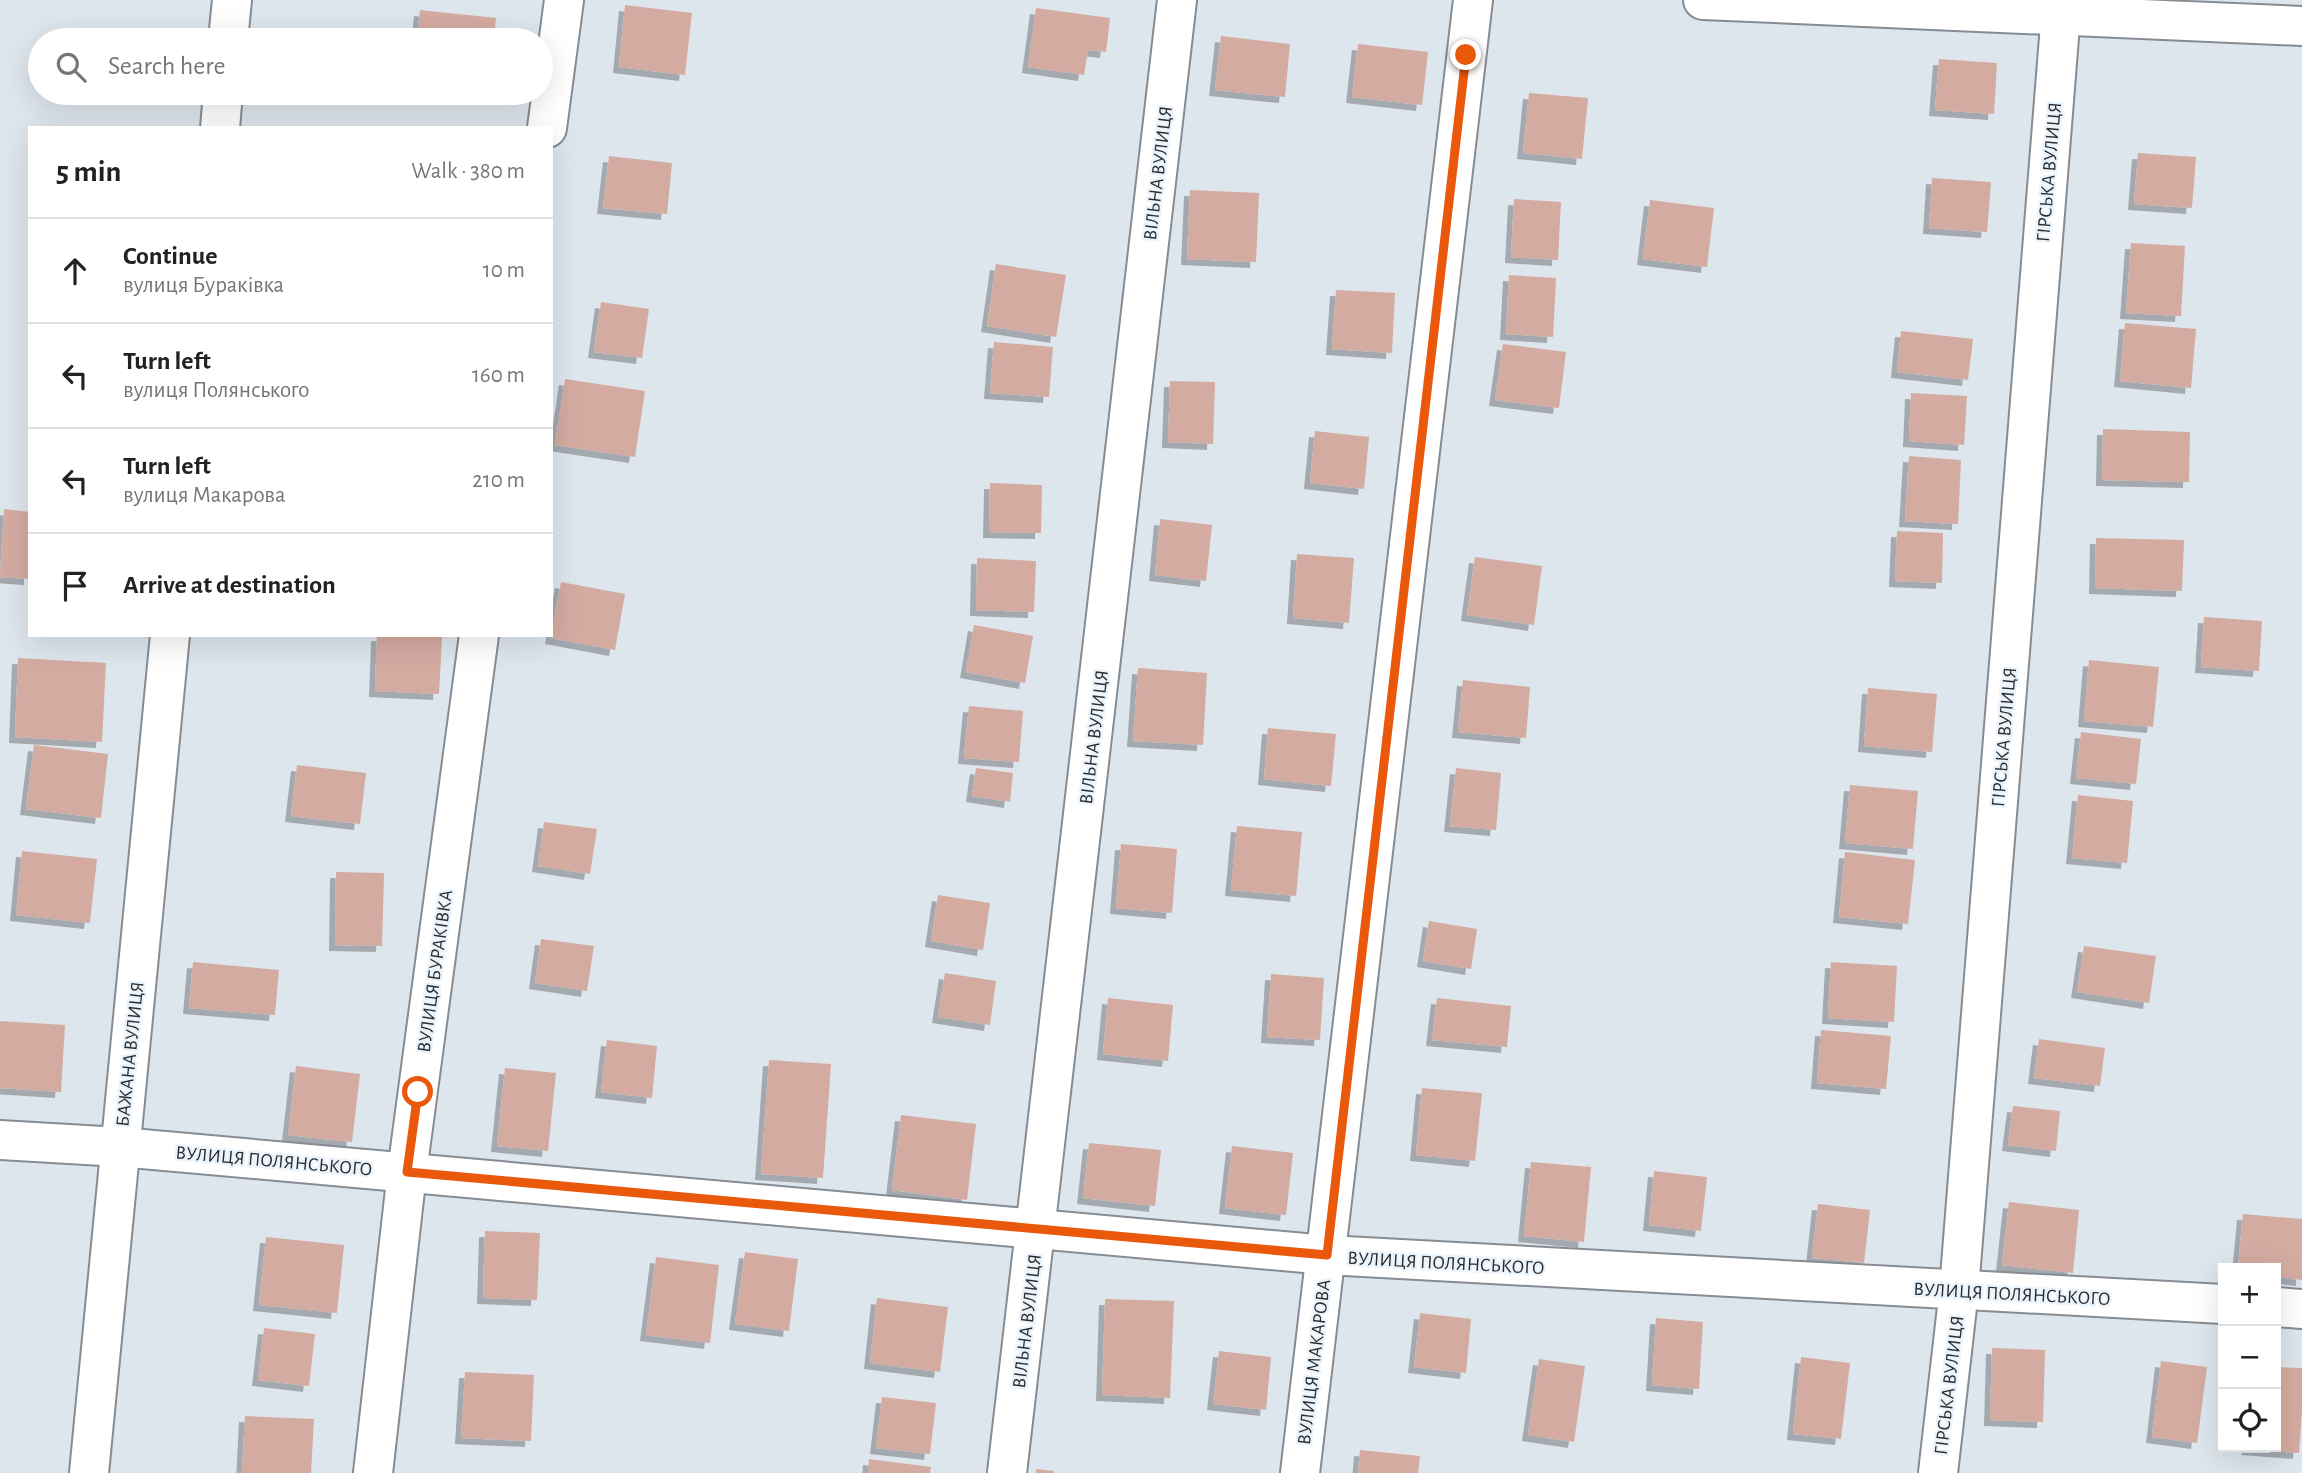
<!DOCTYPE html>
<html lang="en">
<head>
<meta charset="utf-8">
<style>
	body { margin:0; font-family:"Alegreya Sans",sans-serif; background:#f6f6f6; color:#222 }
	.controls { position:absolute; right:21px; bottom:21px; display:grid; overflow:hidden; border-radius:0px; box-shadow:0 7px 28px #0002 }
	.controls button { width:63px; height:63px; display:grid; place-items:center; padding:0; border:0; border-bottom:2px solid #e0e0e0; background:#fff; color:#222; font:35px sans-serif }
	.stop { position:absolute; width:21px; height:21px; margin:-16px; border:5px solid #ea580c; border-radius:50%; background:#fff }
	.stop.end { background:#ea580c; border-color:#fff; box-shadow:0 2px 7px #0008 }
	.list { margin:0; padding:0; list-style:none }
	h2 { display:flex; justify-content:space-between; align-items:center; height:91px; margin:0; padding:0 28px; font-size:30px }
	h2 small { font-size:23px; font-weight:400; color:#767676 }
	.list li { display:grid; grid-template-columns:46px 1fr auto; gap:21px; align-items:center; box-sizing:border-box; height:105px; padding:0 28px; border-top:2px solid #e0e0e0 }
	.list b { display:block; font-size:26px; white-space:nowrap }
	.list p { margin:0; font-size:23px; white-space:nowrap; color:#767676 }
	.list em { font-size:23px; font-style:normal; color:#767676 }
	.icon { flex:none; width:38px; height:38px; fill:none; stroke:currentColor; stroke-width:2; stroke-linecap:round; stroke-linejoin:round }
	.map { position:relative; flex:none; width:2302px; height:1473px; overflow:hidden }
	.search { position:absolute; background:#fff; box-shadow:0 7px 28px #0002; left:28px; top:28px; width:525px; height:77px; display:flex; align-items:center; gap:18px; box-sizing:border-box; padding:0 24px; border-radius:38px; color:#767676; font-size:26px }
	.panel { position:absolute; background:#fff; box-shadow:0 7px 28px #0002; left:28px; top:126px; width:525px; height:511px; border-radius:0px }
	.map>svg:first-child { display:block }
	.building { fill:#d4aba1; filter:url(#shadow) }
	.lines { fill:none; stroke-linecap:round; stroke-linejoin:round }
	.minor-casing { stroke:#858c93; stroke-width:42 }
	.minor { stroke:#fff; stroke-width:38 }
	.route { stroke:#ea580c; stroke-width:9 }
	.labels { text-anchor:middle; stroke-width:5; stroke-linejoin:round; paint-order:stroke }
	.street-label { font-size:19px; fill:#2b2e31; stroke:#ebf3fb }
</style>
</head>
<body>
<div class="map">
<svg width="2302" height="1473" viewBox="0 0 2302 1473">
	<defs>
		<filter id="shadow"><feDropShadow dx="-6" dy="6" stdDeviation="0" flood-color="#0004"/></filter>
	</defs>
	<rect width="100%" height="100%" fill="#dee6ed"/>
	<g class="building">
		<polygon points="625,5 692,13 685,75 619,67"/>
		<polygon points="1036,8 1110,18 1106,52 1088,50 1084,75 1028,67"/>
		<polygon points="420,10 496,18 494,40 417,40"/>
		<polygon points="1221,36 1290,44 1285,97 1215,90"/>
		<polygon points="1358,44 1428,52 1422,105 1352,97"/>
		<polygon points="1939,59 1997,63 1994,114 1935,110"/>
		<polygon points="1529,93 1588,98 1582,159 1523,153"/>
		<polygon points="2138,153 2196,157 2192,208 2134,204"/>
		<polygon points="609,156 672,163 667,214 603,208"/>
		<polygon points="1932,178 1991,182 1987,232 1929,228"/>
		<polygon points="1190,190 1259,193 1256,262 1187,259"/>
		<polygon points="1514,199 1561,202 1558,260 1511,257"/>
		<polygon points="1650,200 1714,208 1707,267 1643,259"/>
		<polygon points="2131,243 2185,246 2181,316 2126,313"/>
		<polygon points="996,264 1066,275 1056,337 987,326"/>
		<polygon points="1509,275 1556,278 1553,337 1506,334"/>
		<polygon points="1336,290 1395,293 1392,353 1332,349"/>
		<polygon points="601,302 649,309 642,358 594,352"/>
		<polygon points="2125,323 2196,329 2191,388 2120,381"/>
		<polygon points="1901,331 1973,339 1968,380 1897,372"/>
		<polygon points="994,342 1053,347 1049,397 990,393"/>
		<polygon points="1503,344 1566,352 1559,408 1495,400"/>
		<polygon points="565,379 645,391 635,457 555,445"/>
		<polygon points="1170,381 1215,382 1213,444 1168,442"/>
		<polygon points="1911,393 1967,396 1964,445 1909,441"/>
		<polygon points="2103,429 2190,432 2189,482 2102,480"/>
		<polygon points="1315,431 1369,437 1364,489 1310,483"/>
		<polygon points="1909,456 1961,460 1958,524 1905,521"/>
		<polygon points="990,483 1042,485 1041,533 989,532"/>
		<polygon points="4,509 30,512 30,579 0,577"/>
		<polygon points="1160,519 1212,525 1206,581 1155,575"/>
		<polygon points="1897,531 1943,533 1942,583 1895,581"/>
		<polygon points="2096,538 2184,540 2182,591 2095,588"/>
		<polygon points="1297,554 1354,558 1349,623 1293,618"/>
		<polygon points="1475,557 1542,566 1534,625 1467,615"/>
		<polygon points="977,558 1036,561 1034,612 976,610"/>
		<polygon points="561,582 625,594 615,650 551,638"/>
		<polygon points="2204,617 2262,621 2259,671 2201,667"/>
		<polygon points="974,625 1033,636 1025,683 966,672"/>
		<polygon points="377,635 442,637 439,694 375,691"/>
		<polygon points="18,658 106,663 102,742 15,737"/>
		<polygon points="2089,660 2159,667 2153,727 2084,721"/>
		<polygon points="1138,668 1207,673 1203,745 1133,741"/>
		<polygon points="1463,680 1530,687 1526,738 1458,732"/>
		<polygon points="1868,688 1937,694 1932,752 1864,746"/>
		<polygon points="969,706 1023,711 1019,762 964,758"/>
		<polygon points="1268,728 1336,734 1331,786 1264,779"/>
		<polygon points="2081,732 2141,739 2136,784 2076,778"/>
		<polygon points="34,745 108,754 101,818 26,809"/>
		<polygon points="297,765 366,773 360,824 291,816"/>
		<polygon points="976,768 1013,773 1010,802 972,796"/>
		<polygon points="1456,768 1501,773 1496,830 1450,826"/>
		<polygon points="1850,785 1918,791 1913,849 1845,843"/>
		<polygon points="2078,795 2133,801 2127,863 2072,858"/>
		<polygon points="544,822 597,829 590,874 538,866"/>
		<polygon points="1237,826 1302,832 1296,896 1231,890"/>
		<polygon points="1121,844 1177,849 1172,913 1116,908"/>
		<polygon points="22,851 97,859 90,923 16,915"/>
		<polygon points="1845,852 1915,860 1908,924 1839,917"/>
		<polygon points="336,872 384,873 382,946 335,945"/>
		<polygon points="938,895 990,903 983,950 931,941"/>
		<polygon points="1429,921 1477,929 1471,969 1423,961"/>
		<polygon points="541,939 594,946 587,991 535,983"/>
		<polygon points="2084,946 2156,956 2149,1003 2077,992"/>
		<polygon points="193,962 279,970 275,1015 189,1008"/>
		<polygon points="1831,962 1897,966 1894,1022 1828,1018"/>
		<polygon points="945,973 996,981 990,1025 938,1017"/>
		<polygon points="1271,974 1324,978 1320,1040 1267,1037"/>
		<polygon points="1108,998 1173,1005 1168,1061 1103,1054"/>
		<polygon points="1437,998 1511,1006 1507,1047 1432,1040"/>
		<polygon points="0,1021 65,1025 61,1092 0,1088"/>
		<polygon points="1821,1030 1891,1036 1886,1089 1817,1083"/>
		<polygon points="2039,1039 2105,1048 2100,1086 2034,1078"/>
		<polygon points="607,1040 657,1046 652,1098 601,1092"/>
		<polygon points="769,1060 831,1064 823,1178 761,1174"/>
		<polygon points="296,1066 360,1074 352,1142 288,1135"/>
		<polygon points="505,1068 556,1073 548,1151 497,1146"/>
		<polygon points="1422,1088 1482,1093 1475,1161 1416,1155"/>
		<polygon points="2013,1106 2060,1111 2056,1151 2008,1145"/>
		<polygon points="901,1115 976,1124 967,1200 892,1190"/>
		<polygon points="1089,1143 1161,1150 1155,1206 1083,1198"/>
		<polygon points="1232,1146 1293,1153 1286,1215 1225,1208"/>
		<polygon points="1531,1162 1591,1167 1584,1242 1524,1236"/>
		<polygon points="1654,1171 1707,1177 1701,1231 1649,1225"/>
		<polygon points="2009,1202 2079,1210 2073,1273 2002,1265"/>
		<polygon points="1818,1204 1870,1210 1864,1263 1812,1258"/>
		<polygon points="2243,1214 2302,1219 2302,1280 2276,1277 2276,1268 2238,1268"/>
		<polygon points="485,1231 540,1233 537,1300 483,1298"/>
		<polygon points="266,1237 344,1245 337,1313 259,1305"/>
		<polygon points="745,1252 798,1259 789,1331 735,1324"/>
		<polygon points="656,1257 719,1265 710,1343 646,1335"/>
		<polygon points="877,1298 948,1307 940,1372 870,1363"/>
		<polygon points="1105,1299 1174,1301 1170,1398 1102,1395"/>
		<polygon points="1420,1313 1471,1319 1466,1373 1414,1367"/>
		<polygon points="1656,1318 1703,1322 1699,1389 1652,1385"/>
		<polygon points="264,1328 315,1334 309,1386 258,1380"/>
		<polygon points="1992,1348 2045,1350 2043,1422 1990,1420"/>
		<polygon points="1219,1351 1271,1357 1266,1410 1213,1404"/>
		<polygon points="1801,1357 1850,1363 1841,1439 1793,1434"/>
		<polygon points="1539,1359 1585,1366 1574,1442 1528,1435"/>
		<polygon points="2161,1361 2207,1367 2197,1443 2152,1437"/>
		<polygon points="2276,1367 2302,1368 2302,1411 2299,1453 2247,1449 2248,1447 2276,1447"/>
		<polygon points="465,1372 534,1375 531,1441 461,1438"/>
		<polygon points="882,1397 936,1403 930,1454 876,1448"/>
		<polygon points="245,1416 314,1419 311,1473 242,1473"/>
		<polygon points="1360,1450 1420,1456 1418,1473 1358,1473"/>
		<polygon points="869,1459 931,1467 930,1473 868,1473"/>
		<polygon points="1036,1469 1054,1471 1054,1473 1036,1473"/>
	</g>
	<g class="lines">
		<g class="minor-casing">
			<g id="minor">
				<polyline points="1703,0 2302,26"/>
				<polyline points="228,40 232,0"/>
				<polyline points="220,128 223,93"/>
				<polyline points="547,128 564,0"/>
				<polyline points="0,1140 120,1147 1327,1255 2223,1304"/>
				<polyline points="2276,1307 2302,1309"/>
				<polyline points="89,1473 170,635"/>
				<polyline points="373,1473 407,1172 479,635"/>
				<polyline points="1007,1473 1177,0"/>
				<polyline points="1300,1473 1473,0"/>
				<polyline points="1938,1473 1959,1290 2062,0"/>
			</g>
		</g>
		<use href="#minor" class="minor"/>
	</g>
	<g class="lines">
		<polyline class="route" points="418,1092 407,1172 1327,1255 1466,55"/>
	</g>
	<g class="labels">
		<g class="street-label">
			<text transform="translate(2048 172) rotate(-85)" y="7">ГІРСЬКА ВУЛИЦЯ</text>
			<text transform="translate(1157 173) rotate(-83)" y="7">ВІЛЬНА ВУЛИЦЯ</text>
			<text transform="translate(1093 737) rotate(-83)" y="7">ВІЛЬНА ВУЛИЦЯ</text>
			<text transform="translate(2003 737) rotate(-85)" y="7">ГІРСЬКА ВУЛИЦЯ</text>
			<text transform="translate(434 971) rotate(-82)" y="7">ВУЛИЦЯ БУРАКІВКА</text>
			<text transform="translate(129 1054) rotate(-84)" y="7">БАЖАНА ВУЛИЦЯ</text>
			<text transform="translate(274 1160) rotate(5)" y="7">ВУЛИЦЯ ПОЛЯНСЬКОГО</text>
			<text transform="translate(1446 1262) rotate(3)" y="7">ВУЛИЦЯ ПОЛЯНСЬКОГО</text>
			<text transform="translate(2012 1293) rotate(3)" y="7">ВУЛИЦЯ ПОЛЯНСЬКОГО</text>
			<text transform="translate(1026 1321) rotate(-83)" y="7">ВІЛЬНА ВУЛИЦЯ</text>
			<text transform="translate(1313 1362) rotate(-83)" y="7">ВУЛИЦЯ МАКАРОВА</text>
			<text transform="translate(1948 1385) rotate(-83)" y="7">ГІРСЬКА ВУЛИЦЯ</text>
		</g>
	</g>
</svg>
<div class="controls">
<button>+</button>
<button>−</button>
<button><svg class="icon" aria-label="locate" viewBox="0 0 24 24"><circle cx="12" cy="12" r="6"/><path d="M12 2v4M12 18v4M2 12h4M18 12h4"/></svg></button>
</div>
<div class="stop" style="left:418px;top:1092px"></div>
<div class="stop end" style="left:1466px;top:55px"></div>
<div class="search"><svg class="icon" aria-label="search" viewBox="0 0 24 24"><circle cx="10" cy="10" r="6"/><path d="M15 15l6 6"/></svg>Search here</div>
<section class="panel">
<h2>5 min<small>Walk · 380 m</small></h2>
<ul class="list">
<li><svg class="icon" aria-label="ahead" viewBox="0 0 24 24"><path d="M12 20V5M6 11l6-6 6 6"/></svg><div><b>Continue</b><p>вулиця Бураківка</p></div><em>10 m</em></li>
<li><svg class="icon" aria-label="left" viewBox="0 0 24 24"><path d="M17 20v-9H6M10 6l-5 5 5 5"/></svg><div><b>Turn left</b><p>вулиця Полянського</p></div><em>160 m</em></li>
<li><svg class="icon" aria-label="left" viewBox="0 0 24 24"><path d="M17 20v-9H6M10 6l-5 5 5 5"/></svg><div><b>Turn left</b><p>вулиця Макарова</p></div><em>210 m</em></li>
<li><svg class="icon" aria-label="arrive" viewBox="0 0 24 24"><path d="M6 21V4h12l-3 4 3 4H6"/></svg><div><b>Arrive at destination</b></div></li>
</ul>
</section>
</div>
</body>
</html>
